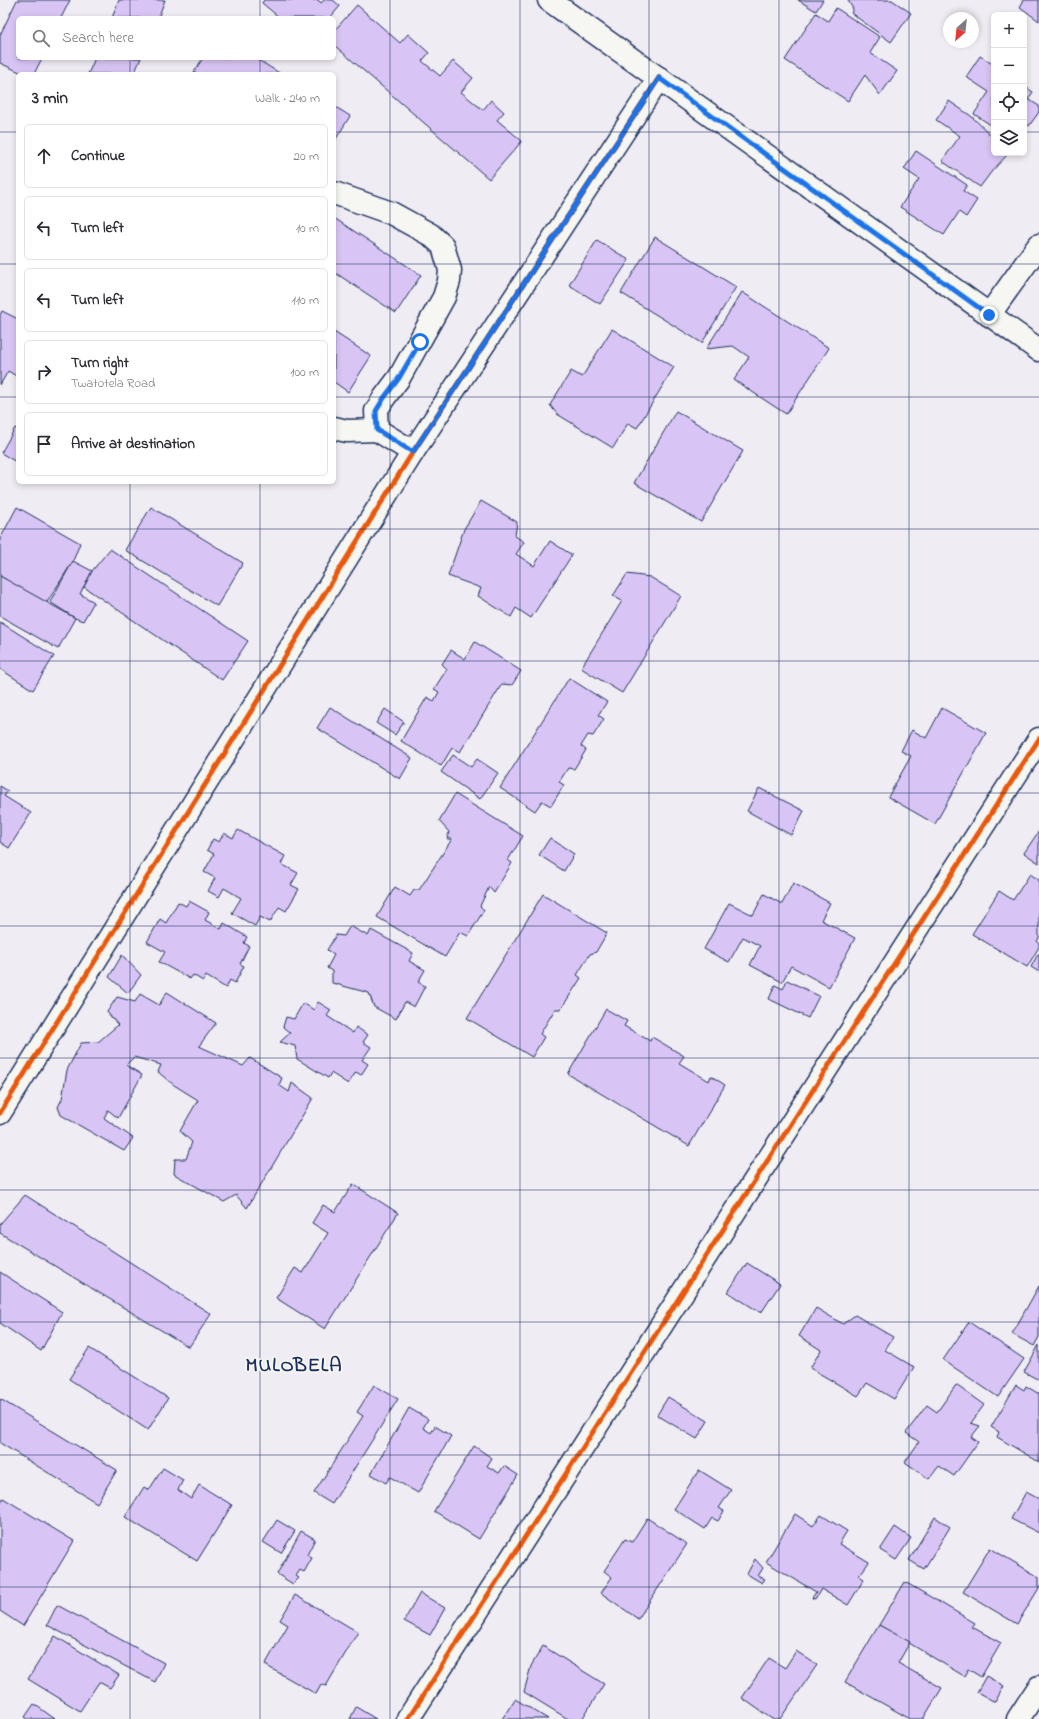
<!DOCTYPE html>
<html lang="en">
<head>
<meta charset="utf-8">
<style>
	body { margin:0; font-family:"Indie Flower",sans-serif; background:#f2f2f3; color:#2b2b33 }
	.controls { position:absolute; right:12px; top:12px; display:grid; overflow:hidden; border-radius:6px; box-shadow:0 2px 6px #0003 }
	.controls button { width:36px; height:36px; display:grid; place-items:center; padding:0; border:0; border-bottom:1px solid #e1e1e2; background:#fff; color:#2b2b33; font:20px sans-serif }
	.compass { position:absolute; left:943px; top:12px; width:36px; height:36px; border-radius:50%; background:#fff; box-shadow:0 2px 6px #0003; rotate:207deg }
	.stop { position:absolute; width:12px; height:12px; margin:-9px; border:3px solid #1a73e8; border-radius:50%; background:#fff }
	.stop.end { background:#1a73e8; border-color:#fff; box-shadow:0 1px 4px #0008 }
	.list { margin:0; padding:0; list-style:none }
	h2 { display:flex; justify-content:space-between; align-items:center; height:52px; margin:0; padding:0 16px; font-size:17px }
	h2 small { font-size:13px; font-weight:400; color:#7c7c81 }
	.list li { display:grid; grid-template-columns:26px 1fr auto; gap:12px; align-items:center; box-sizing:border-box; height:64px; margin:0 8px 8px; padding:0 8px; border:1px solid #e1e1e2; border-radius:6px }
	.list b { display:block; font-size:15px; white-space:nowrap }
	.list p { margin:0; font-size:13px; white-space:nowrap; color:#7c7c81 }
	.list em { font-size:13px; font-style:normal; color:#7c7c81 }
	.icon { flex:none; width:22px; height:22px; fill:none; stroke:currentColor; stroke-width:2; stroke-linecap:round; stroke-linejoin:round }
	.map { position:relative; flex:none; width:1039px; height:1719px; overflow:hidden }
	.search { position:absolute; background:#fff; box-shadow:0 2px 6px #0003; left:16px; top:16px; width:320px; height:44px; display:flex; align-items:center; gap:10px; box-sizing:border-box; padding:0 14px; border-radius:6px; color:#7c7c81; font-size:15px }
	.panel { position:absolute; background:#fff; box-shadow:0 2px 6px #0003; left:16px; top:72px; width:320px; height:412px; border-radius:6px }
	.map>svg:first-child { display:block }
	.building { fill:#d9c5f5; stroke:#1b2f5e }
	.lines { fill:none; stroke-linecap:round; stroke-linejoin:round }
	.street-casing { stroke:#1b2f5e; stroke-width:25 }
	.street { stroke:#f6f6f2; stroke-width:22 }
	.cycleway-casing { stroke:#f6f6f2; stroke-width:8 }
	.cycleway { stroke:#e8590c; stroke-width:5 }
	.route { stroke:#1a73e8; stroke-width:5 }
	.grid { fill:none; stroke:#1b2f5e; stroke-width:1; stroke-opacity:0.55 }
	.labels { text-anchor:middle; stroke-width:3.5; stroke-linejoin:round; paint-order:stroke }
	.district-label { font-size:20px; font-weight:bold; letter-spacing:1px; fill:#1b2f5e; stroke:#f6f6f2 }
</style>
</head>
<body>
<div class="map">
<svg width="1039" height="1719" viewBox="0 0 1039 1719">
	<rect width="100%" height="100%" fill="#f0ecf3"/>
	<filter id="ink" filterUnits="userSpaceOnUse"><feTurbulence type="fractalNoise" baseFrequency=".025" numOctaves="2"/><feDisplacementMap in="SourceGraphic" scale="8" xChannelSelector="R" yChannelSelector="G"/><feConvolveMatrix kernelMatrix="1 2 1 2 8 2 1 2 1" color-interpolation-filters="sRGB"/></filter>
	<g filter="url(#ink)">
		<g class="building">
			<polygon points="17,0 70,0 61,18 18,18 18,58 42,58 34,74 24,74 0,63 0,35"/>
			<polygon points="119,0 165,0 158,18 112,18"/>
			<polygon points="264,0 318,0 321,3 324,0 333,0 340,6 330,18 280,18 262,3"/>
			<polygon points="798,0 823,0 816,11"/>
			<polygon points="848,0 892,0 911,13 891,42 851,13 853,9"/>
			<polygon points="1024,0 1039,0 1039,21 1020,7"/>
			<polygon points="357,5 400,43 408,34 429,53 422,61 440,76 453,61 473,78 461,92 483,110 491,100 504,112 497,120 522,141 489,179 334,45 334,31"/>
			<polygon points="836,8 880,37 870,53 897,71 880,95 865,75 848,101 785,60 816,13 828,21"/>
			<polygon points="980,56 994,65 994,127 974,114 989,92 966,77"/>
			<polygon points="95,58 141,58 134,74 88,74"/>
			<polygon points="203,58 255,58 281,74 197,74 194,72"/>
			<polygon points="1024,86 1033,92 1028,99 1039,106 1039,112 1029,126 1024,123"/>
			<polygon points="949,101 971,116 994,138 994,153 1009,153 992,171 980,187 942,161 960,136 936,120"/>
			<polygon points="334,106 350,116 334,142"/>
			<polygon points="916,151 967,185 963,191 977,200 966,217 959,212 944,235 900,207 919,179 904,169"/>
			<polygon points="334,218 421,275 396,313 334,272"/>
			<polygon points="655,237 736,287 702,343 621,293"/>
			<polygon points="597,240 629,260 600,304 569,285"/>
			<polygon points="742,292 829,348 786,414 734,380 749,357 733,346 706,349"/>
			<polygon points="2,311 18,319 18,377 8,371 0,385 0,315"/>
			<polygon points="612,329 674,367 637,428 628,423 613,448 557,414 550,405 571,371 582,377"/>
			<polygon points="334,332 371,356 348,392 334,382"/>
			<polygon points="676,411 743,451 701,522 634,483"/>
			<polygon points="15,428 18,429 18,463 1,453"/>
			<polygon points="481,501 517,522 515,536 524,542 516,554 534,566 550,541 572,555 531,618 516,608 511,617 478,596 481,588 448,576 464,529"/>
			<polygon points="17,507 80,543 73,561 46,604 0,576 0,539"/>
			<polygon points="151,507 243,563 217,606 125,550"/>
			<polygon points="110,549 248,641 222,680 84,587 92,571"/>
			<polygon points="73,561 92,571 80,594 94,602 83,621 75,618 50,602"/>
			<polygon points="627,574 650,577 681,596 622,693 581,668 622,601 613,596"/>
			<polygon points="0,576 75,618 58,649 0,616"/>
			<polygon points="0,622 54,656 33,690 0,669"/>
			<polygon points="475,642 521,671 512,685 502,684 460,752 452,748 441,766 401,741 427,697 434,701 439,692 434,689 447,669 442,664 451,650 465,659"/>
			<polygon points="569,678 607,702 598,715 604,719 593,736 588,735 581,746 586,750 574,769 568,768 559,782 564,785 551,806 542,801 535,811 500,788"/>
			<polygon points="330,707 412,758 400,779 317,728"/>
			<polygon points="942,708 986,733 935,824 888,797 911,756 901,751 912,730 926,738"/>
			<polygon points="385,709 404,722 395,735 376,723"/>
			<polygon points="453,755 471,767 477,759 498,773 480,799 441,772"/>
			<polygon points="0,786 8,791 4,796 31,813 9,848 0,842"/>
			<polygon points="759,788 804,811 791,835 747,811"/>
			<polygon points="455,794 523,836 508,860 512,863 494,893 489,887 480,906 484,910 468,936 460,932 445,957 377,917 395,887 410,896 414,890 419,890 452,839 447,839 449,832 439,821"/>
			<polygon points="238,830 285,856 281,864 298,873 291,885 299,889 286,911 279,907 270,922 260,917 255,926 232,913 241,898 224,888 219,897 208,891 215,878 204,872 214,854 207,850 213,839 219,842 224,833 233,838"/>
			<polygon points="1039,831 1039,863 1024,853"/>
			<polygon points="550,838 574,854 564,871 539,855"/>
			<polygon points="1030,874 1039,880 1039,938 1037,941 1039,943 1039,947 1027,967 972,934 999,891 1013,900"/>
			<polygon points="793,883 830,903 821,920 855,938 829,987 791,966 782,982 750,965 760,946 743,937 729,962 704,949 729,903 753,915 764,894 782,904"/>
			<polygon points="543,894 607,933 596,952 590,954 577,975 581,978 561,1009 555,1009 540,1034 544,1037 532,1057 467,1018"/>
			<polygon points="189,901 209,912 205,920 221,929 224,923 247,937 244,943 249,946 240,964 244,966 235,983 230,980 226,988 206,976 203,981 193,975 190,979 159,962 165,952 147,942 160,919 166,923 178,902 186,906"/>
			<polygon points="350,926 368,936 371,930 413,953 409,961 425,970 418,982 425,986 414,1007 405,1002 396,1019 374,1007 369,993 332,983 332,971 327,968 334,955 327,950 336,935 344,936"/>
			<polygon points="1038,954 1039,954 1039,972 1031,967"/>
			<polygon points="122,955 141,975 128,993 109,977"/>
			<polygon points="787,980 819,996 808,1018 769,999 775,985 783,989"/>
			<polygon points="167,992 216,1023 199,1046 243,1066 250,1058 282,1078 279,1085 289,1092 292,1083 313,1098 247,1208 236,1195 224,1202 174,1174 175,1159 186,1159 192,1142 180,1131 198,1100 174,1085 158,1072 161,1065 134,1057 126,1065 142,1075 118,1118 108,1110 104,1118 133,1138 124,1151 61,1115 58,1107 62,1099 67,1070 81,1043 98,1042 118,1025 107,1012 117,997 135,1002 140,994 159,1005"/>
			<polygon points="318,1002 331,1010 327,1016 353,1033 356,1027 368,1035 363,1042 371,1047 362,1060 368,1064 361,1075 356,1072 348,1084 331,1073 328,1078 297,1059 295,1046 280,1042 290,1033 283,1027 286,1017 294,1019 303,1003 314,1010"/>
			<polygon points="606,1009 627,1021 624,1026 650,1041 652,1037 684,1056 679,1063 709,1081 711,1076 725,1085 689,1146 568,1074"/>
			<polygon points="353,1184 398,1213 325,1329 276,1298 295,1268 303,1273 328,1233 312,1223 323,1205 335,1212"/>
			<polygon points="25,1195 211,1314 189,1347 0,1233 0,1224"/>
			<polygon points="747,1263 780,1284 761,1313 728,1292"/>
			<polygon points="0,1272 62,1312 41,1351 0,1323"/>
			<polygon points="1039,1286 1039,1337 1034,1346 1012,1334"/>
			<polygon points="816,1308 843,1324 855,1315 893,1337 885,1350 914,1367 894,1399 867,1383 858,1396 810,1368 821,1350 799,1336"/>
			<polygon points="969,1322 1024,1359 998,1397 943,1360"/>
			<polygon points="1039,1345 1039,1380 1024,1372"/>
			<polygon points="89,1348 168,1398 148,1430 69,1379"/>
			<polygon points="374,1385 398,1399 332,1504 314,1493 363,1416 357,1412"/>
			<polygon points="956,1385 984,1405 971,1423 980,1426 971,1437 978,1442 954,1476 939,1466 929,1479 905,1462 919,1442 906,1433 927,1405 937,1412"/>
			<polygon points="1016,1385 1024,1390 1026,1386 1039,1394 1039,1462 997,1437 999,1432 991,1427"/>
			<polygon points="668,1397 708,1421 697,1439 657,1415"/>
			<polygon points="0,1399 117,1470 97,1503 0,1443"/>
			<polygon points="409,1408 428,1419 423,1428 431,1433 435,1426 451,1436 418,1493 390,1477 386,1483 371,1474"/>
			<polygon points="474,1446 492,1458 487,1466 499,1473 504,1466 518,1475 479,1539 434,1511"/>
			<polygon points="163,1468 183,1480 178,1490 191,1499 199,1485 232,1505 197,1561 125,1517 144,1487 149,1490"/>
			<polygon points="699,1470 731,1490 719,1508 724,1511 718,1521 712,1518 705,1529 674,1509"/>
			<polygon points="1026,1492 1039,1499 1039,1533 1011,1519"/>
			<polygon points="3,1498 74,1541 23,1626 0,1611 0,1504"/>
			<polygon points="795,1514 813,1526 821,1515 847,1531 839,1544 869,1562 859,1576 864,1579 848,1605 821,1589 815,1599 812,1598 816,1592 766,1562"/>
			<polygon points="935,1517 950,1527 924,1569 909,1560"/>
			<polygon points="647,1518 687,1544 638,1619 601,1593 612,1577 604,1571 625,1539 632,1542"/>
			<polygon points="277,1520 295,1531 281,1553 263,1542"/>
			<polygon points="895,1527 911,1538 896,1560 880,1550"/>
			<polygon points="301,1531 315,1539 307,1555 312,1558 304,1572 300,1570 296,1576 299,1578 293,1584 277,1574"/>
			<polygon points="990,1548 1039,1577 1039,1588 1017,1624 963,1592"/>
			<polygon points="755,1559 763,1568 758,1576 765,1579 762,1583 747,1574"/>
			<polygon points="905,1582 975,1623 972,1627 1001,1643 981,1677 968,1669 964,1676 879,1625"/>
			<polygon points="420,1593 445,1608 430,1635 404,1621"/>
			<polygon points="295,1595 358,1632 326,1686 321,1685 316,1694 265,1665 288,1625 280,1620"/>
			<polygon points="57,1605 164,1663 155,1682 47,1625"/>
			<polygon points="879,1625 910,1642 898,1663 942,1688 923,1719 910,1719 845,1682"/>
			<polygon points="55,1636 119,1675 110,1688 99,1682 80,1711 28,1679"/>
			<polygon points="543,1646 604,1684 582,1719 568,1719 524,1692 531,1666"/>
			<polygon points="796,1651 817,1665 780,1719 772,1719 742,1698 769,1658 785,1668"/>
			<polygon points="986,1676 1004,1686 995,1702 977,1692"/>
			<polygon points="515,1699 548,1719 502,1719"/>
			<polygon points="34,1704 55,1719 28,1719 25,1717"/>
			<polygon points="356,1707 376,1719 350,1719"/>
		</g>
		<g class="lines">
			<g class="street-casing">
				<g id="street">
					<polyline points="549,0 1039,350"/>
					<polyline points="334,193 391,213 431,235 443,246 450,270 449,281 444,297 399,378 384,398 376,411 377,430 413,452"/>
					<polyline points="989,315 1039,245"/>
					<polyline points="334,428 347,431 377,430"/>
					<polyline points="0,1113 413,452 659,78"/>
					<polyline points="408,1719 1039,739"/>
					<polyline points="1018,1719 1039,1687"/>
				</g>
			</g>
			<use href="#street" class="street"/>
			<g class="cycleway-casing">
				<g id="cycleway">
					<polyline points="0,1113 413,452 659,78"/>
					<polyline points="408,1719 1039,739"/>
				</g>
			</g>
			<use href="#cycleway" class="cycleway"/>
		</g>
	</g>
	<g class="lines" filter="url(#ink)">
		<polyline class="route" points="420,342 399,378 384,398 376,411 377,430 413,452 659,78 989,315"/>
	</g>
	<path class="grid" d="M130,0V18M260,0V18M390,0V1719M520,0V1719M649,0V1719M779,0V1719M909,0V1719M130,58V74M260,58V74M0,132H18M334,132H994M1024,132H1039M0,264H18M334,264H1039M0,397H18M334,397H1039M130,482V1719M260,482V1719M0,529H1039M0,661H1039M0,793H1039M0,926H1039M0,1058H1039M0,1190H1039M0,1322H1039M0,1455H1039M0,1587H1039"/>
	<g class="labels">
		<g class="district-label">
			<text x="294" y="1371">MULOBELA</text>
		</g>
	</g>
</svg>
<div class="controls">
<button>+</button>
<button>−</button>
<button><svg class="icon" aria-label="locate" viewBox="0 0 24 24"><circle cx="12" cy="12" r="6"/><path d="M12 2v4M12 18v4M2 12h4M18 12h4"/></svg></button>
<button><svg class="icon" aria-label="layers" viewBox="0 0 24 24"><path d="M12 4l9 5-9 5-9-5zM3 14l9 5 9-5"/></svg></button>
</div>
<svg class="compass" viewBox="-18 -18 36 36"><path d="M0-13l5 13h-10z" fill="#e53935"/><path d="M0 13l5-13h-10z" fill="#7c7c81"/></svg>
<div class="stop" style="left:420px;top:342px"></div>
<div class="stop end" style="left:989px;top:315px"></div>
<div class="search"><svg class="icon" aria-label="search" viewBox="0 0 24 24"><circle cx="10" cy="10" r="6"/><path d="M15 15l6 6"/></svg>Search here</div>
<section class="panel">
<h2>3 min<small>Walk · 240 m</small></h2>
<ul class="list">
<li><svg class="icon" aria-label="ahead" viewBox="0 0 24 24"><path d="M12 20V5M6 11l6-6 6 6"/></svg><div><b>Continue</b></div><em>20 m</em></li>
<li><svg class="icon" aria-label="left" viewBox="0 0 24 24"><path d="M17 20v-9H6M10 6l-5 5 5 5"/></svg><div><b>Turn left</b></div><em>10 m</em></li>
<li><svg class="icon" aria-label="left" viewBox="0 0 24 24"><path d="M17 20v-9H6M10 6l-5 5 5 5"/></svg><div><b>Turn left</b></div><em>110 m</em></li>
<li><svg class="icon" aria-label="right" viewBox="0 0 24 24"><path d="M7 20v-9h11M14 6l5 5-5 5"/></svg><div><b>Turn right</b><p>Twatotela Road</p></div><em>100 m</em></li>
<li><svg class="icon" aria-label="arrive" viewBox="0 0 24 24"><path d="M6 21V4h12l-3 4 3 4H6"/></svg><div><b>Arrive at destination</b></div></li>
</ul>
</section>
</div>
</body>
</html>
